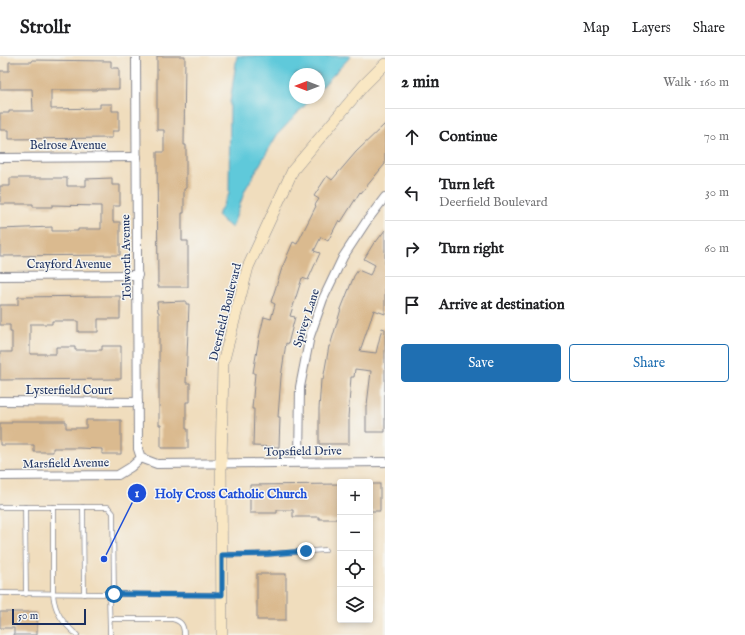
<!DOCTYPE html>
<html lang="en">
<head>
<meta charset="utf-8">
<style>
	body { margin:0; font-family:"IM FELL English",serif; background:#f6f6f6; color:#202124 }
	.controls { position:absolute; right:12px; bottom:12px; display:grid; overflow:hidden; border-radius:4px; box-shadow:0 2px 6px #0003 }
	.controls button { width:36px; height:36px; display:grid; place-items:center; padding:0; border:0; border-bottom:1px solid #e0e0e0; background:#fff; color:#202124; font:20px sans-serif }
	.compass { position:absolute; left:289px; top:12px; width:36px; height:36px; border-radius:50%; background:#fff; box-shadow:0 2px 6px #0003; rotate:270deg }
	.scale { position:absolute; left:12px; bottom:10px; width:74px; box-sizing:border-box; padding-left:4px; border:2px solid #1b2f5e; border-top:0; font-size:11px; line-height:14px; white-space:nowrap; color:#1b2f5e; -webkit-text-stroke:3px #f6f6f2; paint-order:stroke }
	.stop { position:absolute; width:12px; height:12px; margin:-9px; border:3px solid #1f6fb2; border-radius:50%; background:#fff }
	.stop.end { background:#1f6fb2; border-color:#fff; box-shadow:0 1px 4px #0008 }
	.list { margin:0; padding:0; list-style:none }
	h2 { display:flex; justify-content:space-between; align-items:center; height:52px; margin:0; padding:0 16px; font-size:17px }
	h2 small { font-size:13px; font-weight:400; color:#757577 }
	.list li { display:grid; grid-template-columns:26px 1fr auto; gap:12px; align-items:center; box-sizing:border-box; height:56px; padding:0 16px; border-top:1px solid #e0e0e0 }
	.list b { display:block; font-size:15px; white-space:nowrap }
	.list p { margin:0; font-size:13px; white-space:nowrap; color:#757577 }
	.list em { font-size:13px; font-style:normal; color:#757577 }
	.actions { display:flex; gap:8px; padding:12px 16px }
	.actions a { flex:1; padding:9px 0; border:1px solid #1f6fb2; border-radius:4px; text-align:center; font-size:14px; color:#1f6fb2 }
	.actions .main { background:#1f6fb2; color:#fff }
	.icon { flex:none; width:22px; height:22px; fill:none; stroke:currentColor; stroke-width:2; stroke-linecap:round; stroke-linejoin:round }
	.map { position:relative; flex:none; width:385px; height:579px; overflow:hidden }
	header { display:flex; align-items:center; gap:24px; box-sizing:border-box; height:56px; padding:0 20px; background:#fff; border-bottom:1px solid #e0e0e0 }
	header strong { font-size:19px }
	nav { display:flex; gap:22px; margin-inline-start:auto; font-size:14px }
	main { display:flex }
	aside { flex:1; background:#fff }
	.map>svg:first-child { display:block }
	.water { fill:#5fc9da; stroke:#3d7c9c }
	.building { fill:#daba8f }
	.lines { fill:none; stroke-linecap:round; stroke-linejoin:round }
	.lane-casing { stroke:#86868e; stroke-width:5.5 }
	.street-casing { stroke:#86868e; stroke-width:10 }
	.secondary-casing { stroke:#86868e; stroke-width:12 }
	.lane { stroke:#fff; stroke-width:4 }
	.street { stroke:#fff; stroke-width:8 }
	.secondary { stroke:#f9e7c3; stroke-width:11 }
	.route { stroke:#1f6fb2; stroke-width:5 }
	.labels { text-anchor:middle; stroke-width:3; stroke-linejoin:round; paint-order:stroke }
	.street-label { font-size:12px; fill:#1b2f5e; stroke:#f6f6f2 }
	.leader { fill:none; stroke:#1d4ed8; stroke-width:1.5 }
	.callout-dot { fill:#1d4ed8; stroke:#f6f6f2; stroke-width:1.5 }
	.mark-label { font-size:12px; text-anchor:middle; font-weight:bold; fill:#fff }
	.callout-label { font-size:13px; text-anchor:middle; font-weight:bold; fill:#1d4ed8; stroke:#f6f6f2; stroke-width:3; stroke-linejoin:round; paint-order:stroke }
</style>
</head>
<body>
<header>
<strong>Strollr</strong>
<nav><a>Map</a><a>Layers</a><a>Share</a></nav>
</header>
<main>
<div class="map">
<svg width="385" height="579" viewBox="0 0 385 579">
	<rect width="100%" height="100%" fill="#f6f6f2"/>
	<filter id="ink" filterUnits="userSpaceOnUse"><feTurbulence type="fractalNoise" baseFrequency=".025" numOctaves="2"/><feDisplacementMap in="SourceGraphic" scale="8" xChannelSelector="R" yChannelSelector="G"/><feConvolveMatrix kernelMatrix="1 2 1 2 8 2 1 2 1" color-interpolation-filters="sRGB"/></filter>
	<filter id="wash" filterUnits="userSpaceOnUse"><feTurbulence type="fractalNoise" baseFrequency=".012" numOctaves="4" result="noise"/><feDisplacementMap in="SourceGraphic" scale="16" xChannelSelector="R" yChannelSelector="G"/><feGaussianBlur stdDeviation="0.9" result="paint"/><feColorMatrix in="noise" values="0 0 0 0 0 0 0 0 0 0 0 0 0 0 0 0 0 1.4 0 .05"/><feComposite in="paint" operator="in"/></filter>
	<g filter="url(#wash)">
		<rect width="100%" height="100%" fill="#f0ddbd"/>
		<polygon class="water" points="237,0 351,0 319,34 319,18 295,18 295,42 312,42 277,79 245,134 232,172 217,160 229,138 230,46"/>
		<g id="blocks">
			<g class="building">
				<polygon points="157,0 185,0 184,89 186,89 186,133 184,133 184,157 182,157 182,185 188,185 188,231 158,231 157,96 164,96 164,74 157,74"/>
				<polygon points="32,4 111,5 111,12 119,12 119,33 97,33 97,34 51,34 51,53 100,52 100,48 112,48 112,55 119,55 119,75 112,75 112,82 9,83 9,74 0,74 0,57 9,57 9,55 33,55 32,33 0,33 0,15 9,15 9,6 32,6"/>
				<polygon points="385,68 385,108 361,137 360,136 341,166 339,164 328,185 321,181 314,195 320,197 308,224 302,222 290,260 295,261 288,288 286,287 281,321 278,361 280,361 279,391 253,390 254,353 252,353 255,317 253,317 259,282 264,261 271,263 275,248 271,246 282,212 293,186 297,188 316,150 315,149 319,143 314,140 327,120 332,124 356,96"/>
				<polygon points="10,122 67,122 67,130 86,130 86,123 112,122 112,129 120,129 120,150 113,150 113,166 120,166 120,199 0,200 0,173 52,171 52,175 78,175 78,173 101,173 101,150 52,149 52,151 33,151 33,148 0,148 0,130 10,130"/>
				<polygon points="385,174 385,258 374,254 360,295 376,297 382,272 385,273 385,376 366,376 366,349 367,349 371,315 355,313 354,321 351,321 348,362 349,362 349,388 319,388 319,353 321,324 323,324 329,290 330,290 341,253 354,220 358,214 370,219 375,209 364,203 375,185 376,186"/>
				<polygon points="102,240 120,240 120,263 98,263 98,276 78,276 78,265 52,265 52,268 30,268 30,298 56,298 56,291 75,291 75,294 102,294 102,290 121,290 121,323 0,324 0,296 12,296 12,276 10,276 10,269 0,269 0,249 18,249 18,241"/>
				<polygon points="186,245 186,248 189,248 186,327 190,327 190,346 186,346 186,373 188,373 188,392 161,392 161,369 159,369 159,256 158,256 157,246"/>
				<polygon points="86,364 121,364 121,398 102,398 102,393 79,392 53,392 53,396 34,396 34,389 0,389 0,367 12,367 12,365 66,365 66,372 86,372"/>
				<polygon points="340,428 340,463 319,463 319,461 293,461 293,454 277,454 277,457 250,457 250,429"/>
				<rect x="370" y="428" width="10" height="27"/>
				<rect x="257" y="518" width="29" height="46"/>
				<polygon points="0,556 37,556 37,579 14,579 14,572 0,572"/>
			</g>
		</g>
	</g>
	<g filter="url(#ink)">
		<use href="#blocks" fill-opacity="0" stroke="#86868e" stroke-width="1"/>
		<g class="lines">
			<g class="lane-casing">
				<g id="lane">
					<polyline points="0,451 108,451 113,457 114,538"/>
					<polyline points="25,451 26,538"/>
					<path d="M53,451V538C55,557 63,567 77,579"/>
					<polyline points="83,451 84,538"/>
					<polyline points="222,499 268,498 325,494"/>
					<polyline points="0,537 222,539"/>
					<polyline points="109,538 110,579"/>
					<path d="M110,563H172C181,565 184,569 184,579"/>
				</g>
			</g>
			<g class="street-casing">
				<g id="street">
					<polyline points="136,0 138,393 141,402"/>
					<polyline points="0,102 137,101"/>
					<polyline points="0,220 138,219"/>
					<polyline points="0,345 138,346"/>
					<polyline points="141,402 157,408 385,406"/>
					<polyline points="299,406 300,331 310,280 323,243 343,201 366,166 385,141"/>
					<polyline points="0,420 118,419 131,411 141,402"/>
				</g>
			</g>
			<g class="secondary-casing">
				<polyline id="secondary" points="222,579 221,409 223,307 248,211 293,114 364,29 385,8"/>
			</g>
			<use href="#lane" class="lane"/>
			<use href="#street" class="street"/>
			<use href="#secondary" class="secondary"/>
		</g>
	</g>
	<g class="lines" filter="url(#ink)">
		<polyline class="route" points="114,538 222,539 222,499 268,498 306,495"/>
	</g>
	<g class="labels">
		<g class="street-label">
			<text x="68" y="93">Belrose Avenue</text>
			<text transform="translate(126 201) rotate(-91)" y="4">Tolworth Avenue</text>
			<text x="69" y="212">Crayford Avenue</text>
			<text transform="translate(225 256) rotate(-76)" y="4">Deerfield Boulevard</text>
			<text transform="translate(306 262) rotate(-72)" y="4">Spivey Lane</text>
			<text x="69" y="338">Lysterfield Court</text>
			<text transform="translate(303 395) rotate(-1)" y="4">Topsfield Drive</text>
			<text transform="translate(66 407) rotate(-1)" y="4">Marsfield Avenue</text>
		</g>
	</g>
	<path class="leader" d="M104 503L137 437"/>
	<g class="callout-dot">
		<circle cx="104" cy="503" r="4"/>
		<circle cx="137" cy="437" r="10"/>
	</g>
	<g class="mark-label">
		<text x="137" y="441">1</text>
	</g>
	<g class="callout-label">
		<text x="231" y="442">Holy Cross Catholic Church</text>
	</g>
</svg>
<div class="controls">
<button>+</button>
<button>−</button>
<button><svg class="icon" aria-label="locate" viewBox="0 0 24 24"><circle cx="12" cy="12" r="6"/><path d="M12 2v4M12 18v4M2 12h4M18 12h4"/></svg></button>
<button><svg class="icon" aria-label="layers" viewBox="0 0 24 24"><path d="M12 4l9 5-9 5-9-5zM3 14l9 5 9-5"/></svg></button>
</div>
<svg class="compass" viewBox="-18 -18 36 36"><path d="M0-13l5 13h-10z" fill="#e53935"/><path d="M0 13l5-13h-10z" fill="#757577"/></svg>
<div class="scale">50 m</div>
<div class="stop" style="left:114px;top:538px"></div>
<div class="stop end" style="left:306px;top:495px"></div>
</div>
<aside>
<h2>2 min<small>Walk · 160 m</small></h2>
<ul class="list">
<li><svg class="icon" aria-label="ahead" viewBox="0 0 24 24"><path d="M12 20V5M6 11l6-6 6 6"/></svg><div><b>Continue</b></div><em>70 m</em></li>
<li><svg class="icon" aria-label="left" viewBox="0 0 24 24"><path d="M17 20v-9H6M10 6l-5 5 5 5"/></svg><div><b>Turn left</b><p>Deerfield Boulevard</p></div><em>30 m</em></li>
<li><svg class="icon" aria-label="right" viewBox="0 0 24 24"><path d="M7 20v-9h11M14 6l5 5-5 5"/></svg><div><b>Turn right</b></div><em>60 m</em></li>
<li><svg class="icon" aria-label="arrive" viewBox="0 0 24 24"><path d="M6 21V4h12l-3 4 3 4H6"/></svg><div><b>Arrive at destination</b></div></li>
</ul>
<div class="actions"><a class="main">Save</a><a>Share</a></div>
</aside>
</main>
</body>
</html>
